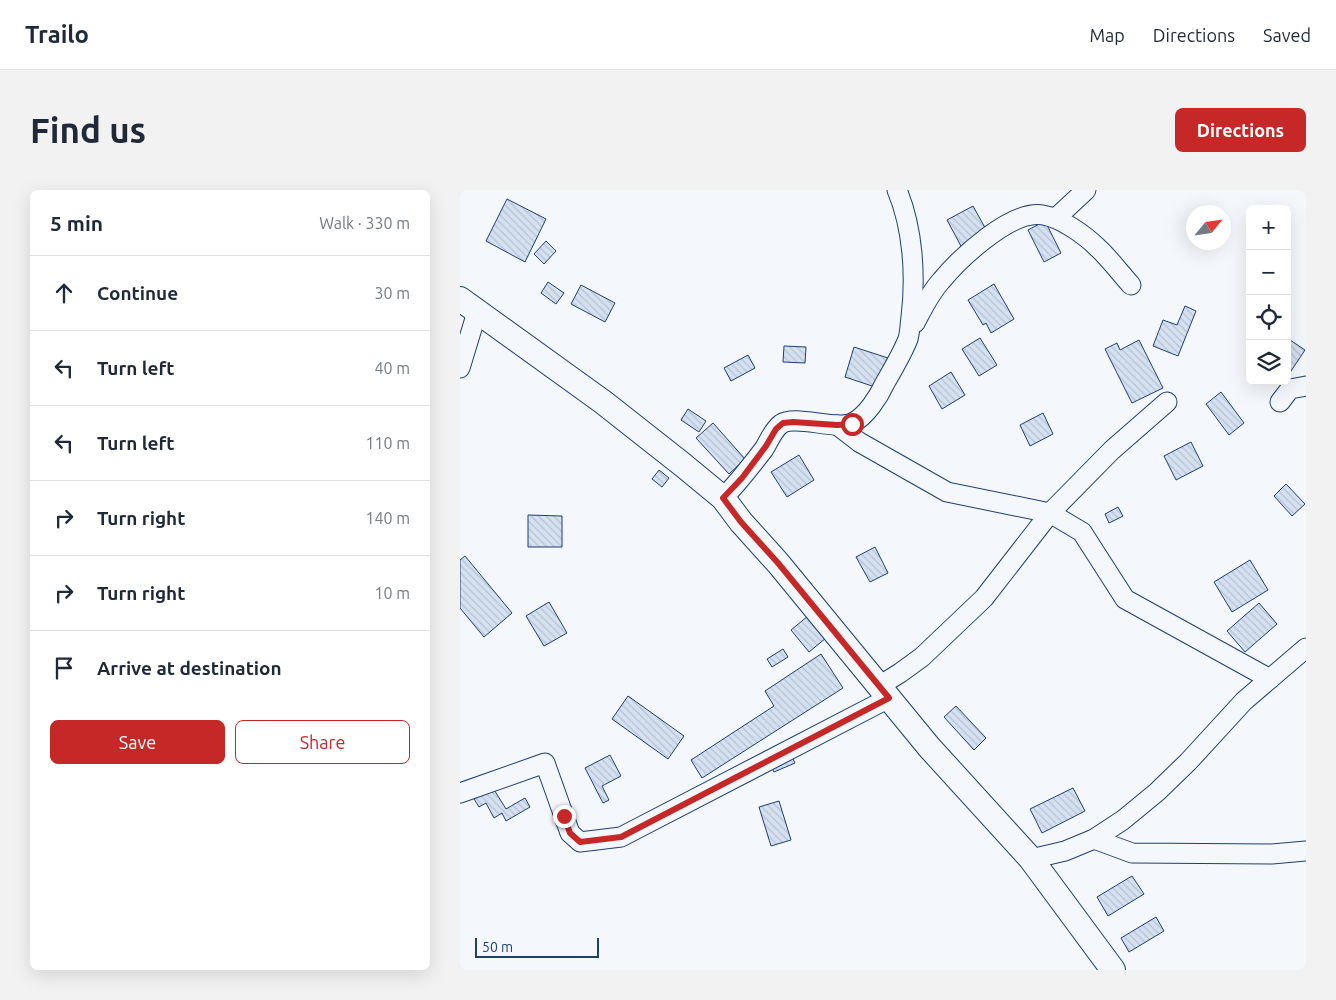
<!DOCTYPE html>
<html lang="en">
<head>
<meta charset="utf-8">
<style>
	body { margin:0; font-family:Ubuntu,sans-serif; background:#f2f2f3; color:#1f2937 }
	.controls { position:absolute; right:15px; top:15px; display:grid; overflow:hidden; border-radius:8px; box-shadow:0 5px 20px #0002 }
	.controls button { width:45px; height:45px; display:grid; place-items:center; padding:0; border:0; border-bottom:1px solid #e0e1e3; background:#fff; color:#1f2937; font:25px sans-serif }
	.compass { position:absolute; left:726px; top:15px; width:45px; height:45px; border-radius:50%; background:#fff; box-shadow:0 5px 20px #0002; rotate:61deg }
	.scale { position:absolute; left:15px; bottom:12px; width:124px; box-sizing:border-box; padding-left:5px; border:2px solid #1d3f73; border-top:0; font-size:14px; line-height:18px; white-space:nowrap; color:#1d3f73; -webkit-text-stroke:4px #f4f7fb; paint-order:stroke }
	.stop { position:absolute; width:15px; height:15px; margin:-11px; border:4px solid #c62828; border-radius:50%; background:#fff }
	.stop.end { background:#c62828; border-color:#fff; box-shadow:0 1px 5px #0008 }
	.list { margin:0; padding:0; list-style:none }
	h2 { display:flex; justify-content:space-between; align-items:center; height:65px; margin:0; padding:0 20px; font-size:21px }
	h2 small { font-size:16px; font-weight:400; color:#747a83 }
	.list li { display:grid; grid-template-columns:32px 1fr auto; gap:15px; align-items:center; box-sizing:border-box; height:75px; padding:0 20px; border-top:1px solid #e0e1e3 }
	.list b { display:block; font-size:19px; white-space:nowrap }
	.list em { font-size:16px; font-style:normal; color:#747a83 }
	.actions { display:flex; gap:10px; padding:15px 20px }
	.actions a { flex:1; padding:11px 0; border:1px solid #c62828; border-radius:8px; text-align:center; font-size:18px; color:#c62828 }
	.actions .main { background:#c62828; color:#fff }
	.icon { flex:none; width:28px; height:28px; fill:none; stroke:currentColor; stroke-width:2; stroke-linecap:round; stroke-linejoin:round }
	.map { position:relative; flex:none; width:846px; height:780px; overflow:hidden; border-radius:8px }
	header { display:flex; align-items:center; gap:30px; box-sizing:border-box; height:70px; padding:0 25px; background:#fff; border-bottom:1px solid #e0e1e3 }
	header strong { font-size:24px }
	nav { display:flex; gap:28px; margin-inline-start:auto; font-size:18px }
	.intro { display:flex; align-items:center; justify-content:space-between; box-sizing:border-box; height:120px; padding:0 30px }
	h1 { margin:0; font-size:35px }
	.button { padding:12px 22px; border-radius:8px; background:#c62828; color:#fff; font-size:18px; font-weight:700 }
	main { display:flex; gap:30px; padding:0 30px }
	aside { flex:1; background:#fff; border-radius:8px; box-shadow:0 5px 20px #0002 }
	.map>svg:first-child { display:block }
	.building { fill:url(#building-back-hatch); stroke:#1d3f73 }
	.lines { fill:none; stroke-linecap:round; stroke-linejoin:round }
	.minor-casing { stroke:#1d3f73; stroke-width:21 }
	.major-casing { stroke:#1d3f73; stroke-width:26 }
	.minor { stroke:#f4f7fb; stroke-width:19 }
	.major { stroke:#f4f7fb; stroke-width:24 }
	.route { stroke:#c62828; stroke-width:6 }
</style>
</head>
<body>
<header>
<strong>Trailo</strong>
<nav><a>Map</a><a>Directions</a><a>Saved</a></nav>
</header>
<div class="intro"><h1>Find us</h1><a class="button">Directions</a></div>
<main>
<aside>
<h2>5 min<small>Walk · 330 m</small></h2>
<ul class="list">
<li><svg class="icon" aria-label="ahead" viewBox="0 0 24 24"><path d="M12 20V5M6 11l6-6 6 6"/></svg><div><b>Continue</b></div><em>30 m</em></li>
<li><svg class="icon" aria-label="left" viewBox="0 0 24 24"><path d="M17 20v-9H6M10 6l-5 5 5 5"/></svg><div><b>Turn left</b></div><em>40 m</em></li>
<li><svg class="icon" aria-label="left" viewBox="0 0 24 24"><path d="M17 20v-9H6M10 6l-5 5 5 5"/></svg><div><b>Turn left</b></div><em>110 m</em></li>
<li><svg class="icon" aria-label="right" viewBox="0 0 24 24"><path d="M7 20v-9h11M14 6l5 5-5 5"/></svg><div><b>Turn right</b></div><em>140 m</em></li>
<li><svg class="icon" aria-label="right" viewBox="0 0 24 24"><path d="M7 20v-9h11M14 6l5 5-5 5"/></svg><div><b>Turn right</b></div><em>10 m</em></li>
<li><svg class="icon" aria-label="arrive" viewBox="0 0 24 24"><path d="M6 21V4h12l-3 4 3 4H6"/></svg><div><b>Arrive at destination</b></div></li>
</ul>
<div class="actions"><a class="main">Save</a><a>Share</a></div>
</aside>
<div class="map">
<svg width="846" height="780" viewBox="0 0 846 780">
	<defs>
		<pattern id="building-back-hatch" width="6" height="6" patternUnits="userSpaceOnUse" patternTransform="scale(1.25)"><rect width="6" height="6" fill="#d5e0f0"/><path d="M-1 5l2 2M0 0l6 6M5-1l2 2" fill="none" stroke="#b6c1d1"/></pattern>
	</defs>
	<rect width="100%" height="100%" fill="#f4f7fb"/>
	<g class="building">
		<polygon points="47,9 86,29 65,72 26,51"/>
		<polygon points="513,16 528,43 502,58 487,30"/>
		<polygon points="585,31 601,63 584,72 568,40"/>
		<polygon points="86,51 96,61 84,74 74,64"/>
		<polygon points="88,92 104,103 96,114 81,103"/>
		<polygon points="534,94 554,129 531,143 526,133 523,135 508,110"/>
		<polygon points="121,95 155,113 145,132 111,114"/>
		<polygon points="725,116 736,121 718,166 693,156 703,130 717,135"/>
		<polygon points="520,148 537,175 519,186 502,159"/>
		<polygon points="827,148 845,160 827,187"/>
		<polygon points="679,150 703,198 672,213 645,159 657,153 660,160"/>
		<polygon points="324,156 346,157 345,173 323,172"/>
		<polygon points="394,157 428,168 418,198 385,187"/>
		<polygon points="288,165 295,178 271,191 264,178"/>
		<polygon points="491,182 505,205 482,219 469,196"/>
		<polygon points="761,202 784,233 769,245 746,214"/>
		<polygon points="228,219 246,231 239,242 221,230"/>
		<polygon points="583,223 593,244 570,256 560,235"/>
		<polygon points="253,233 285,269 269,284 236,248"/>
		<polygon points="731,252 743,276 716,290 704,266"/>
		<polygon points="339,265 354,290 327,307 311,282"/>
		<polygon points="199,280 209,288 202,297 192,289"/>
		<polygon points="826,294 845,314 832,326 814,306"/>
		<polygon points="658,317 663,326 649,333 645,324"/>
		<polygon points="68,325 102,326 102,357 68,357"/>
		<polygon points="415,357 428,383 410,392 396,367"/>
		<polygon points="5,366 52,423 24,447 0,418 0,370"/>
		<polygon points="790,370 808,400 772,422 754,392"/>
		<polygon points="89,412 107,443 84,456 66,426"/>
		<polygon points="799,413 817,434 785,462 767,441"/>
		<polygon points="348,426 366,448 349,462 331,440"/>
		<polygon points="323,459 328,467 312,477 307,469"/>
		<polygon points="361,464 383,498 242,588 231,570 314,516 305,501"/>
		<polygon points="168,506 224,546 208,569 152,529"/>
		<polygon points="496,516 526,548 514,560 484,527"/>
		<polygon points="330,563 335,573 314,582 309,573"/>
		<polygon points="150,565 161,586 142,596 149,610 143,613 125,578"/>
		<polygon points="33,598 46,619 65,608 70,617 46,631 42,623 34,628 26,613 19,617 14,609"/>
		<polygon points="613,598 625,621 582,643 570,619"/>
		<polygon points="319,611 331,650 311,656 299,617"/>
		<polygon points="672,686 684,704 648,726 637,707"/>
		<polygon points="696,727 704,741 669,762 661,748"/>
	</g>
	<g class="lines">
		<g class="minor-casing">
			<g id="minor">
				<polyline points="596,28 626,0"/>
				<path d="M455,133C463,118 470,103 481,91C500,68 552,19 583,25C601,28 625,45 638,58C650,69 660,83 671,95"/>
				<polyline points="0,178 17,122"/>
				<polyline points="820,212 830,199 846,196"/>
				<polyline points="377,235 399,252 487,302 590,323 622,342 665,409 810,489"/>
				<path d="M263,308C278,293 291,276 304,259C309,251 313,240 321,234C336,224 375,241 392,233C406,227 419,206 425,193C433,179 442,164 448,149C450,142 450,134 451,127C456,86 453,38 437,0"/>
				<polyline points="419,496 440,483 462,467 524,408 590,323 652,260 707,212"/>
				<polyline points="0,603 85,573 110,643 120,652 161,647 429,508"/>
				<polyline points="634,649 672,663 812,664 846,661"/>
				<polyline points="571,669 605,661 634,649 663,630 697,602 728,572 784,511 846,458"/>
			</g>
		</g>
		<g class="major-casing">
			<polyline id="major" points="0,109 143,212 223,275 263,308 281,332 318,373 469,557 571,669 653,780"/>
		</g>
		<use href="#minor" class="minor"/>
		<use href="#major" class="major"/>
	</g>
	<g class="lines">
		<polyline class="route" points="104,626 110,643 120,652 161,647 429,508 318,373 281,332 263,308 282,288 306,256 316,239 323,233 333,232 377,235 392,234"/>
	</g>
</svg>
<div class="controls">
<button>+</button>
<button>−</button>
<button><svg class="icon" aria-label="locate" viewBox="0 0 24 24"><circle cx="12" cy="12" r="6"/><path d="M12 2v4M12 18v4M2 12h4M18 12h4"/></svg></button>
<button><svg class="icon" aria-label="layers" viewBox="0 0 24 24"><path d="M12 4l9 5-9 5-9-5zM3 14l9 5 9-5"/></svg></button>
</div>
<svg class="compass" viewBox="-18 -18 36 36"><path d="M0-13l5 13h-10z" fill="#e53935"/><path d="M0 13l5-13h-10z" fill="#747a83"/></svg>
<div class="scale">50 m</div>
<div class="stop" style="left:392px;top:234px"></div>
<div class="stop end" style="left:104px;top:626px"></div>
</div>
</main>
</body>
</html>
